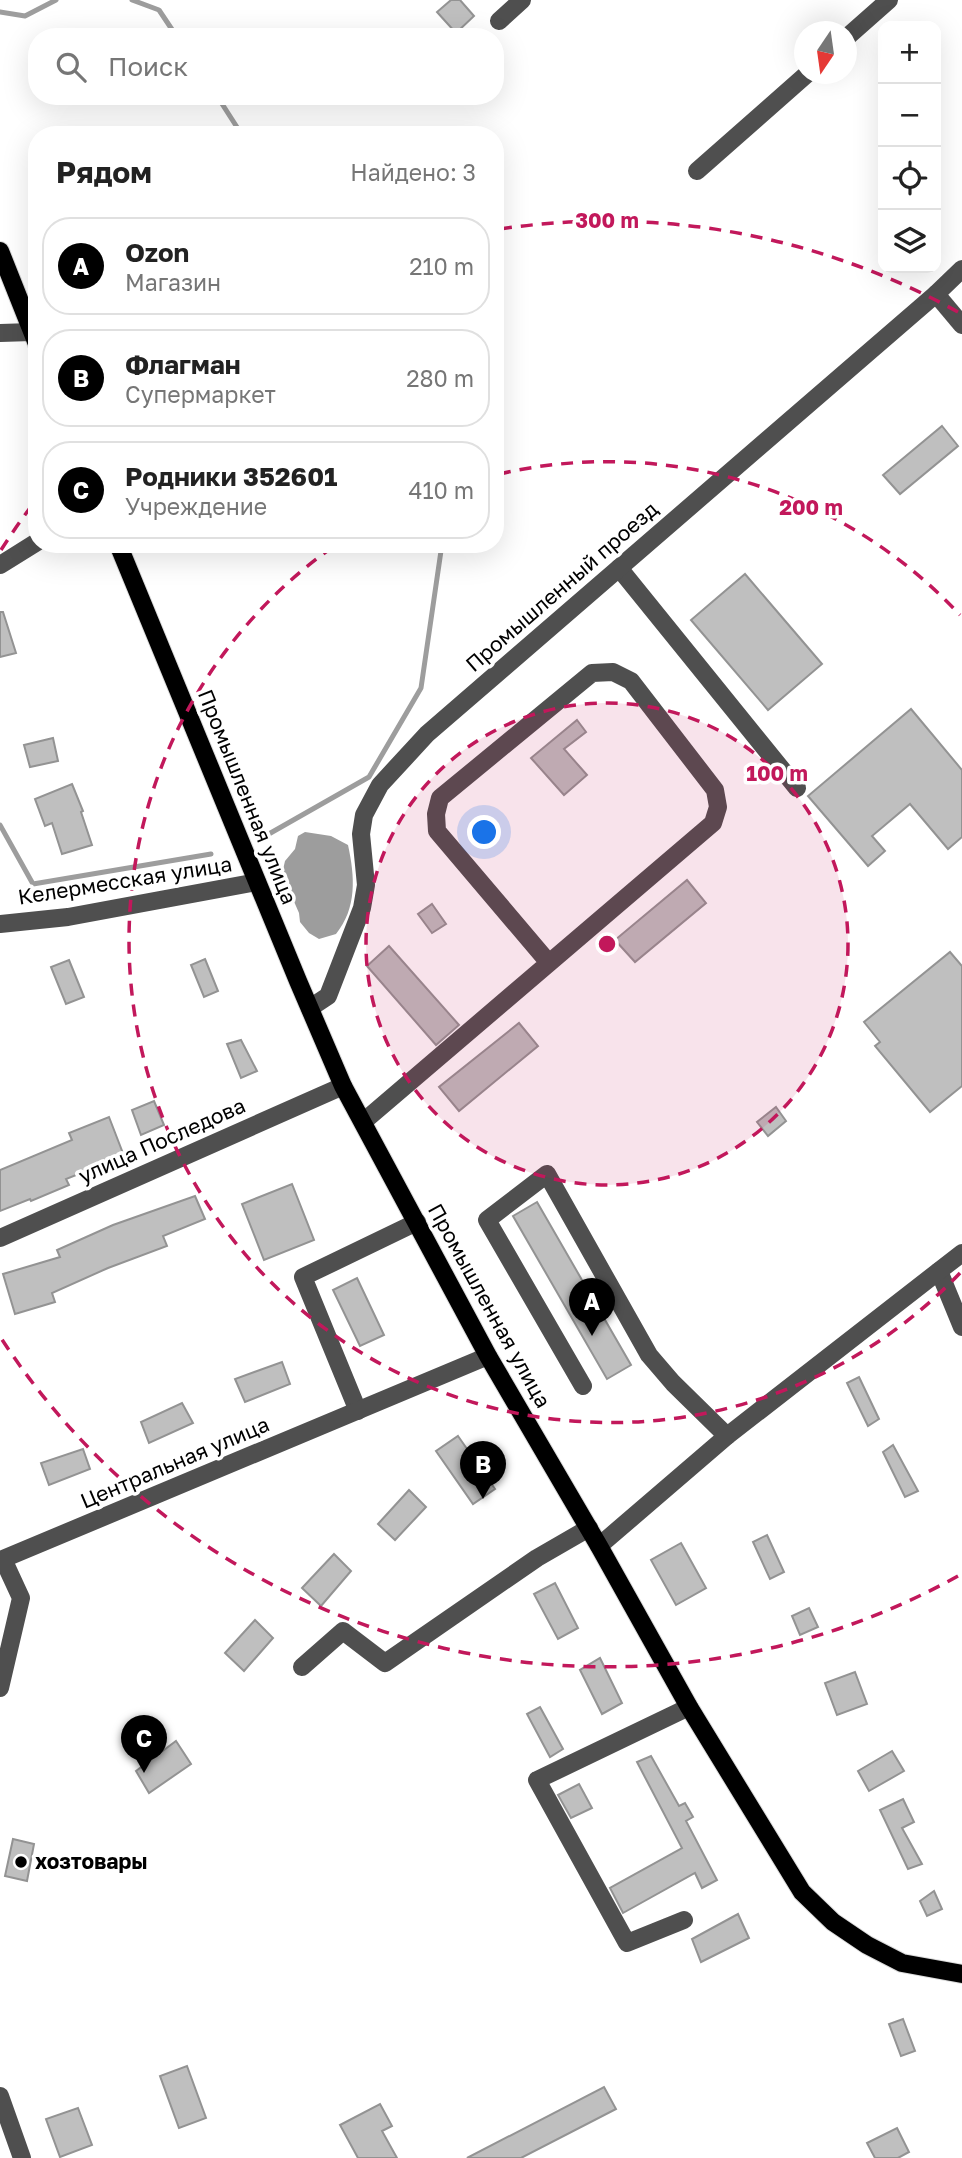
<!DOCTYPE html>
<html lang="ru">
<head>
<meta charset="utf-8">
<style>
	body { margin:0; font-family:"Golos Text",sans-serif; background:#f6f6f6; color:#222 }
	.controls { position:absolute; right:21px; top:21px; display:grid; overflow:hidden; border-radius:14px; box-shadow:0 7px 28px #0002 }
	.controls button { width:63px; height:63px; display:grid; place-items:center; padding:0; border:0; border-bottom:2px solid #e0e0e0; background:#fff; color:#222; font:35px sans-serif }
	.compass { position:absolute; left:794px; top:21px; width:63px; height:63px; border-radius:50%; background:#fff; box-shadow:0 7px 28px #0002; rotate:193deg }
	.you { position:absolute; left:485px; top:833px; width:24px; height:24px; margin:-18px; border:5px solid #fff; border-radius:50%; background:#1a73e8; box-shadow:0 0 0 10px #1a73e833 }
	.badge { display:grid; place-items:center; width:46px; height:46px; border-radius:50%; background:#000; color:#fff; font-size:23px; font-weight:700 }
	.pin { position:absolute; translate:-50% -58px; filter:drop-shadow(0 2px 4px #0008) }
	.pin::after { content:''; position:absolute; top:37px; width:24px; height:21px; background:inherit; clip-path:polygon(0 0,100% 0,50% 100%) }
	.list { margin:0; padding:0; list-style:none }
	h2 { display:flex; justify-content:space-between; align-items:center; height:91px; margin:0; padding:0 28px; font-size:30px }
	h2 small { font-size:23px; font-weight:400; color:#767676 }
	.list li { display:grid; grid-template-columns:46px 1fr auto; gap:21px; align-items:center; box-sizing:border-box; height:98px; margin:0 14px 14px; padding:0 14px; border:2px solid #e0e0e0; border-radius:28px }
	.list b { display:block; font-size:26px; white-space:nowrap }
	.list p { margin:0; font-size:23px; white-space:nowrap; color:#767676 }
	.list em { font-size:23px; font-style:normal; color:#767676 }
	.icon { flex:none; width:38px; height:38px; fill:none; stroke:currentColor; stroke-width:2; stroke-linecap:round; stroke-linejoin:round }
	.map { position:relative; flex:none; width:962px; height:2158px; overflow:hidden }
	.search { position:absolute; background:#fff; box-shadow:0 7px 28px #0002; left:28px; top:28px; width:476px; height:77px; display:flex; align-items:center; gap:18px; box-sizing:border-box; padding:0 24px; border-radius:28px; color:#767676; font-size:26px }
	.panel { position:absolute; background:#fff; box-shadow:0 7px 28px #0002; left:28px; top:126px; width:476px; height:427px; border-radius:28px }
	.map>svg:first-child { display:block }
	.water { fill:#9d9d9d }
	.lines { fill:none; stroke-linecap:round; stroke-linejoin:round }
	.stream { stroke:#9d9d9d; stroke-width:5 }
	.building { fill:#bfbfbf; stroke:#939393; stroke-width:2 }
	.major-casing { stroke:#dbdbdb; stroke-width:20 }
	.minor { stroke:#4f4f4f; stroke-width:18 }
	.major { stroke:#000; stroke-width:18 }
	.ring { fill:none; stroke:#c2185b; stroke-width:3.5; stroke-dasharray:12 9 }
	.poi-dot { fill:#000; stroke:#fff; stroke-width:2.5 }
	.labels { text-anchor:middle; stroke-width:7; stroke-linejoin:round; paint-order:stroke }
	.street-label { font-size:21px; fill:#000; stroke:#fff }
	.poi-label { font-size:21px; font-weight:bold; fill:#000; stroke:#fff; text-anchor:start }
	.centre { fill:#c2185b; stroke:#fff; stroke-width:3.5 }
	.ring-label { font-size:21px; text-anchor:middle; font-weight:bold; fill:#c2185b; stroke:#fff; stroke-width:7; stroke-linejoin:round; paint-order:stroke }
</style>
</head>
<body>
<div class="map">
<svg width="962" height="2158" viewBox="0 0 962 2158">
	<rect width="100%" height="100%" fill="#fff"/>
	<path class="water" d="M305,832L331,836L348,845C355,877 357,908 336,934L319,939L309,933L300,922L299,913L282,874L285,861L295,849L298,836Z"/>
	<g class="lines">
		<g class="stream">
			<polyline points="132,0 159,10 177,37"/>
			<polyline points="0,12 25,16 56,0"/>
			<polyline points="217,96 242,135"/>
			<polyline points="0,825 33,884 211,854"/>
			<polyline points="260,839 369,777 421,688 442,544"/>
		</g>
	</g>
	<g class="building">
		<polygon points="451,0 460,0 474,16 456,33 437,12"/>
		<polygon points="942,426 958,446 900,494 883,475"/>
		<polygon points="745,574 822,664 768,710 691,620"/>
		<polygon points="0,612 3,612 16,653 0,657"/>
		<polygon points="911,709 962,770 962,837 948,849 910,804 872,836 885,851 868,866 808,796"/>
		<polygon points="577,720 586,732 564,749 587,775 564,795 531,758"/>
		<polygon points="53,738 58,761 30,767 24,745"/>
		<polygon points="72,784 83,811 81,812 92,845 62,854 52,823 45,826 35,799"/>
		<polygon points="687,880 706,903 635,962 615,940"/>
		<polygon points="432,904 446,924 432,933 418,914"/>
		<polygon points="389,946 459,1025 436,1045 367,966"/>
		<polygon points="950,952 962,966 962,1086 930,1112 875,1046 880,1042 864,1022"/>
		<polygon points="205,959 218,991 204,997 191,965"/>
		<polygon points="69,960 84,997 66,1004 51,967"/>
		<polygon points="519,1023 538,1046 459,1111 439,1087"/>
		<polygon points="241,1040 257,1071 241,1078 227,1044"/>
		<polygon points="154,1101 164,1125 141,1135 132,1110"/>
		<polygon points="776,1107 786,1121 768,1136 757,1122"/>
		<polygon points="109,1117 124,1156 66,1179 69,1185 31,1201 30,1199 0,1211 0,1170 72,1140 69,1133"/>
		<polygon points="292,1184 314,1240 264,1260 242,1204"/>
		<polygon points="195,1196 205,1219 163,1236 167,1246 108,1268 52,1293 55,1302 15,1314 3,1274 60,1257 57,1250 113,1225"/>
		<polygon points="537,1202 631,1365 607,1379 513,1216"/>
		<polygon points="357,1278 384,1335 360,1346 333,1290"/>
		<polygon points="282,1362 290,1384 245,1402 235,1379"/>
		<polygon points="859,1377 879,1419 868,1426 847,1383"/>
		<polygon points="182,1403 193,1423 149,1443 141,1422"/>
		<polygon points="458,1436 495,1489 473,1504 436,1451"/>
		<polygon points="893,1445 918,1491 905,1497 883,1452"/>
		<polygon points="83,1449 90,1469 49,1485 41,1463"/>
		<polygon points="409,1490 426,1507 395,1540 378,1524"/>
		<polygon points="767,1535 784,1572 770,1579 753,1542"/>
		<polygon points="681,1543 706,1588 676,1605 651,1560"/>
		<polygon points="334,1554 351,1571 321,1606 302,1588"/>
		<polygon points="555,1583 578,1628 558,1639 534,1594"/>
		<polygon points="809,1608 818,1627 800,1635 792,1616"/>
		<polygon points="255,1620 273,1638 244,1671 225,1653"/>
		<polygon points="600,1658 622,1703 602,1714 580,1670"/>
		<polygon points="855,1672 867,1704 837,1715 825,1683"/>
		<polygon points="540,1707 563,1749 550,1757 527,1714"/>
		<polygon points="176,1741 191,1764 149,1793 136,1771"/>
		<polygon points="892,1751 904,1771 869,1791 858,1771"/>
		<polygon points="651,1756 679,1806 685,1803 693,1817 686,1821 717,1880 702,1888 695,1873 623,1913 610,1888 682,1848 637,1762"/>
		<polygon points="579,1784 592,1808 571,1818 558,1795"/>
		<polygon points="903,1799 914,1822 902,1828 922,1864 908,1869 880,1810"/>
		<polygon points="13,1839 34,1844 27,1881 5,1876"/>
		<polygon points="934,1891 942,1909 927,1916 920,1901"/>
		<polygon points="738,1914 749,1938 701,1962 692,1939"/>
		<polygon points="903,2019 915,2051 901,2056 889,2024"/>
		<polygon points="187,2066 206,2118 179,2128 160,2076"/>
		<polygon points="604,2087 616,2109 521,2158 467,2158"/>
		<polygon points="380,2104 392,2126 382,2131 397,2158 358,2158 340,2125"/>
		<polygon points="78,2108 92,2145 60,2157 46,2119"/>
		<polygon points="897,2128 909,2152 898,2158 875,2158 867,2143"/>
	</g>
	<g class="lines">
		<g class="major-casing">
			<g id="major">
				<polyline points="0,251 37,344"/>
				<polyline points="118,544 298,981 343,1086 488,1356 599,1546 689,1707 802,1892 833,1922 867,1945 902,1963 962,1974"/>
			</g>
		</g>
		<g class="minor">
			<polyline points="499,21 522,0"/>
			<polyline points="846,38 889,0"/>
			<polyline points="697,171 807,74"/>
			<polyline points="936,294 962,325"/>
			<polyline points="0,333 32,332"/>
			<polyline points="0,565 37,542"/>
			<polyline points="619,568 797,788"/>
			<polyline points="0,924 68,917 257,882"/>
			<polyline points="310,1008 328,996 362,908 366,885 361,834 364,815 380,785 427,734 936,294 962,269"/>
			<polyline points="363,1122 713,823 718,807 715,790 631,681 613,672 592,673 440,798 436,814 437,831 549,963"/>
			<polyline points="0,1238 343,1086"/>
			<polyline points="939,1271 962,1327"/>
			<polyline points="583,1386 487,1220 547,1174 649,1355 673,1383 727,1436"/>
			<polyline points="358,1411 303,1277 417,1222"/>
			<polyline points="599,1546 727,1436 962,1253"/>
			<polyline points="302,1667 343,1631 385,1663 537,1558 589,1528"/>
			<polyline points="0,1688 21,1598 3,1559 488,1356"/>
			<polyline points="684,1920 627,1943 537,1780 689,1707"/>
			<polyline points="0,2096 22,2158"/>
		</g>
		<use href="#major" class="major"/>
	</g>
	<circle cx="607" cy="944" r="241" fill="#c2185b" fill-opacity=".12"/>
	<g class="ring">
		<circle cx="607" cy="944" r="241"/>
		<path d="M960 1273A482 482 0 1 1 337 544M499 474A482 482 0 0 1 960 615"/>
		<path d="M958 1576A723 723 0 0 1 1 1338M1 550A723 723 0 0 1 33 504M500 229A723 723 0 0 1 958 312"/>
	</g>
	<circle class="poi-dot" cx="21" cy="1862" r="7"/>
	<g class="labels">
		<g class="street-label">
			<text transform="translate(562 587) rotate(-41)" y="7">Промышленный проезд</text>
			<text transform="translate(247 797) rotate(68)" y="7">Промышленная улица</text>
			<text transform="translate(125 881) rotate(-9)" y="7">Келермесская улица</text>
			<text transform="translate(162 1141) rotate(-24)" y="7">улица Последова</text>
			<text transform="translate(489 1306) rotate(61)" y="7">Промышленная улица</text>
			<text transform="translate(175 1463) rotate(-23)" y="7">Центральная улица</text>
		</g>
		<g class="poi-label">
			<text x="35" y="1869">хозтовары</text>
		</g>
	</g>
	<circle cx="607" cy="944" r="10" class="centre"/>
	<g class="ring-label">
		<text x="607" y="228">300 m</text>
		<text x="811" y="515">200 m</text>
		<text x="777" y="781">100 m</text>
	</g>
</svg>
<div class="controls">
<button>+</button>
<button>−</button>
<button><svg class="icon" aria-label="locate" viewBox="0 0 24 24"><circle cx="12" cy="12" r="6"/><path d="M12 2v4M12 18v4M2 12h4M18 12h4"/></svg></button>
<button><svg class="icon" aria-label="layers" viewBox="0 0 24 24"><path d="M12 4l9 5-9 5-9-5zM3 14l9 5 9-5"/></svg></button>
</div>
<svg class="compass" viewBox="-18 -18 36 36"><path d="M0-13l5 13h-10z" fill="#e53935"/><path d="M0 13l5-13h-10z" fill="#767676"/></svg>
<div class="you"></div>
<div class="pin badge" style="left:592px;top:1336px">A</div>
<div class="pin badge" style="left:483px;top:1499px">B</div>
<div class="pin badge" style="left:144px;top:1773px">C</div>
<div class="search"><svg class="icon" aria-label="search" viewBox="0 0 24 24"><circle cx="10" cy="10" r="6"/><path d="M15 15l6 6"/></svg>Поиск</div>
<section class="panel">
<h2>Рядом<small>Найдено: 3</small></h2>
<ul class="list">
<li><span class="badge">A</span><div><b>Ozon</b><p>Магазин</p></div><em>210 m</em></li>
<li><span class="badge">B</span><div><b>Флагман</b><p>Супермаркет</p></div><em>280 m</em></li>
<li><span class="badge">C</span><div><b>Родники 352601</b><p>Учреждение</p></div><em>410 m</em></li>
</ul>
</section>
</div>
</body>
</html>
